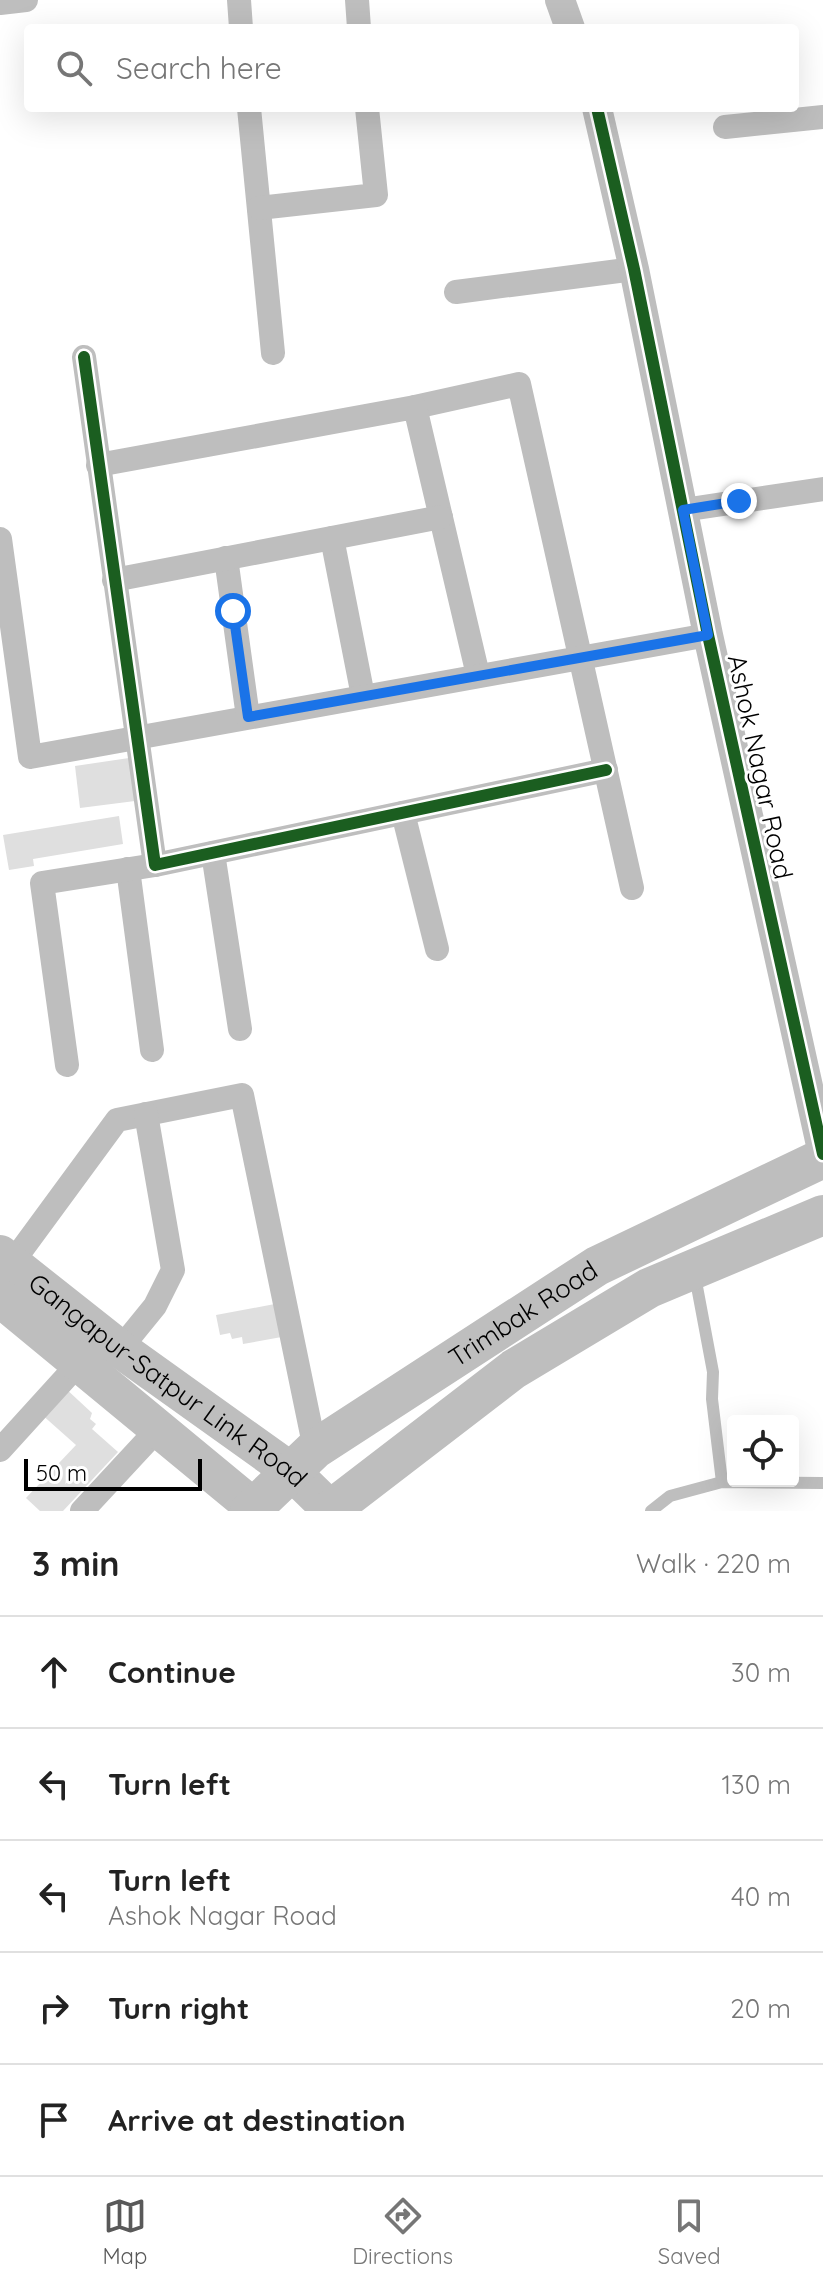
<!DOCTYPE html>
<html lang="en">
<head>
<meta charset="utf-8">
<style>
	body { margin:0; font-family:Quicksand,sans-serif; background:#f6f6f6; color:#222 }
	.controls { position:absolute; right:24px; bottom:24px; display:grid; overflow:hidden; border-radius:8px; box-shadow:0 8px 32px #0002 }
	.controls button { width:72px; height:72px; display:grid; place-items:center; padding:0; border:0; border-bottom:2px solid #e0e0e0; background:#fff; color:#222; font:40px sans-serif }
	.scale { position:absolute; left:24px; bottom:20px; width:178px; box-sizing:border-box; padding-left:8px; border:4px solid #000; border-top:0; font-size:22px; line-height:28px; white-space:nowrap; color:#000; -webkit-text-stroke:6px #fff; paint-order:stroke }
	.stop { position:absolute; width:24px; height:24px; margin:-18px; border:6px solid #1a73e8; border-radius:50%; background:#fff }
	.stop.end { background:#1a73e8; border-color:#fff; box-shadow:0 2px 8px #0008 }
	.list { margin:0; padding:0; list-style:none }
	h2 { display:flex; justify-content:space-between; align-items:center; height:104px; margin:0; padding:0 32px; font-size:34px }
	h2 small { font-size:26px; font-weight:400; color:#767676 }
	.list li { display:grid; grid-template-columns:52px 1fr auto; gap:24px; align-items:center; box-sizing:border-box; height:112px; padding:0 32px; border-top:2px solid #e0e0e0 }
	.list b { display:block; font-size:30px; white-space:nowrap }
	.list p { margin:0; font-size:26px; white-space:nowrap; color:#767676 }
	.list em { font-size:26px; font-style:normal; color:#767676 }
	.icon { flex:none; width:44px; height:44px; fill:none; stroke:currentColor; stroke-width:2; stroke-linecap:round; stroke-linejoin:round }
	.map { position:relative; flex:none; width:823px; height:1511px; overflow:hidden }
	.search { position:absolute; background:#fff; box-shadow:0 8px 32px #0002; left:24px; right:24px; top:24px; height:88px; display:flex; align-items:center; gap:20px; box-sizing:border-box; padding:0 28px; border-radius:8px; color:#767676; font-size:30px }
	.sheet { height:664px; background:#fff }
	nav { display:flex; justify-content:space-around; align-items:center; box-sizing:border-box; height:112px; border-top:2px solid #e0e0e0; background:#fff; font-size:22px; color:#767676 }
	nav a { display:grid; justify-items:center; gap:4px }
	nav .on { color:#595959 }
	.map>svg:first-child { display:block }
	.building { fill:#dfdfdf }
	.lines { fill:none; stroke-linecap:round; stroke-linejoin:round }
	.service { stroke:#bebebe; stroke-width:12 }
	.minor { stroke:#bebebe; stroke-width:24 }
	.tertiary { stroke:#bebebe; stroke-width:30 }
	.primary { stroke:#bebebe; stroke-width:38 }
	.trunk { stroke:#bebebe; stroke-width:40 }
	.cycleway-casing { stroke:#fff; stroke-width:17 }
	.cycleway { stroke:#1b5e20; stroke-width:12 }
	.route { stroke:#1a73e8; stroke-width:10 }
	.labels { text-anchor:middle; stroke-width:6; stroke-linejoin:round; paint-order:stroke }
	.street-label { font-size:26px; fill:#000; stroke:#fff }
</style>
</head>
<body>
<div class="map">
<svg width="823" height="1511" viewBox="0 0 823 1511">
	<rect width="100%" height="100%" fill="#fff"/>
	<g class="building">
		<polygon points="129,758 135,801 80,808 75,766"/>
		<polygon points="119,816 123,844 33,859 34,866 9,870 3,835"/>
		<polygon points="280,1303 287,1336 243,1344 242,1337 232,1339 230,1333 220,1335 216,1315"/>
		<polygon points="64,1387 92,1413 90,1419 96,1424 92,1429 118,1452 63,1511 40,1511 26,1498 76,1445 40,1413"/>
	</g>
	<g class="lines">
		<g class="service">
			<polyline points="695,1276 713,1372 712,1399 722,1482"/>
			<polyline points="651,1511 670,1496 722,1482 823,1483"/>
		</g>
		<g class="minor">
			<polyline points="239,0 241,28"/>
			<polyline points="357,0 359,28"/>
			<polyline points="0,3 26,0"/>
			<polyline points="249,108 273,353"/>
			<polyline points="725,127 823,117"/>
			<polyline points="259,208 376,195 367,108"/>
			<polyline points="456,292 634,269"/>
			<polyline points="84,357 155,865 606,770"/>
			<polyline points="415,407 519,384 632,888"/>
			<polyline points="98,465 415,407 478,675"/>
			<polyline points="683,510 823,489"/>
			<polyline points="332,538 363,696"/>
			<polyline points="0,539 30,757 708,635"/>
			<polyline points="226,558 248,717"/>
			<polyline points="114,580 441,517"/>
			<polyline points="403,813 437,949"/>
			<polyline points="213,853 240,1029"/>
			<polyline points="128,869 152,1050"/>
			<polyline points="67,1065 42,883 155,865"/>
			<polyline points="6,1275 12,1263 117,1120 242,1095 315,1449"/>
			<polyline points="120,1349 155,1306 173,1270 146,1114"/>
			<polyline points="0,1450 80,1362"/>
			<polyline points="82,1511 158,1429"/>
		</g>
		<g class="tertiary">
			<polyline points="560,0 570,28"/>
			<polyline points="597,108 634,269 708,635 823,1154"/>
		</g>
		<g class="primary">
			<path id="s1" d="M0,1254L120,1349L292,1472L331,1510"/>
			<polyline points="0,1298 258,1511"/>
		</g>
		<g class="trunk">
			<path id="s2" d="M250,1511L315,1449L597,1266L823,1158"/>
			<polyline points="329,1511 514,1369 649,1288 823,1215"/>
		</g>
		<g class="cycleway-casing">
			<g id="cycleway">
				<polyline points="597,108 634,269 708,635 823,1154"/>
				<polyline points="84,357 155,865 606,770"/>
			</g>
		</g>
		<use href="#cycleway" class="cycleway"/>
	</g>
	<g class="lines">
		<polyline class="route" points="233,611 248,717 708,635 683,510 739,501"/>
	</g>
	<g class="labels">
		<g class="street-label">
			<text transform="translate(760 767) rotate(78)" y="9">Ashok Nagar Road</text>
			<text dy="9" stroke="none"><textPath href="#s2" startOffset="338">Trimbak Road</textPath></text>
			<text dy="9" stroke="none"><textPath href="#s1" startOffset="210">Gangapur-Satpur Link Road</textPath></text>
		</g>
	</g>
</svg>
<div class="controls">
<button><svg class="icon" aria-label="locate" viewBox="0 0 24 24"><circle cx="12" cy="12" r="6"/><path d="M12 2v4M12 18v4M2 12h4M18 12h4"/></svg></button>
</div>
<div class="scale">50 m</div>
<div class="stop" style="left:233px;top:611px"></div>
<div class="stop end" style="left:739px;top:501px"></div>
<div class="search"><svg class="icon" aria-label="search" viewBox="0 0 24 24"><circle cx="10" cy="10" r="6"/><path d="M15 15l6 6"/></svg>Search here</div>
</div>
<section class="sheet">
<h2>3 min<small>Walk · 220 m</small></h2>
<ul class="list">
<li><svg class="icon" aria-label="ahead" viewBox="0 0 24 24"><path d="M12 20V5M6 11l6-6 6 6"/></svg><div><b>Continue</b></div><em>30 m</em></li>
<li><svg class="icon" aria-label="left" viewBox="0 0 24 24"><path d="M17 20v-9H6M10 6l-5 5 5 5"/></svg><div><b>Turn left</b></div><em>130 m</em></li>
<li><svg class="icon" aria-label="left" viewBox="0 0 24 24"><path d="M17 20v-9H6M10 6l-5 5 5 5"/></svg><div><b>Turn left</b><p>Ashok Nagar Road</p></div><em>40 m</em></li>
<li><svg class="icon" aria-label="right" viewBox="0 0 24 24"><path d="M7 20v-9h11M14 6l5 5-5 5"/></svg><div><b>Turn right</b></div><em>20 m</em></li>
<li><svg class="icon" aria-label="arrive" viewBox="0 0 24 24"><path d="M6 21V4h12l-3 4 3 4H6"/></svg><div><b>Arrive at destination</b></div></li>
</ul>
</section>
<nav>
<a class="on"><svg class="icon" aria-label="map" viewBox="0 0 24 24"><path d="M3 6l6-2 6 2 6-2v14l-6 2-6-2-6 2zM9 4v14M15 6v14"/></svg>Map</a>
<a><svg class="icon" aria-label="directions" viewBox="0 0 24 24"><path d="M12 3l9 9-9 9-9-9zM9 14v-3h6M13 9l2 2-2 2"/></svg>Directions</a>
<a><svg class="icon" aria-label="saved" viewBox="0 0 24 24"><path d="M7 4h10v16l-5-4-5 4z"/></svg>Saved</a>
</nav>
</body>
</html>
